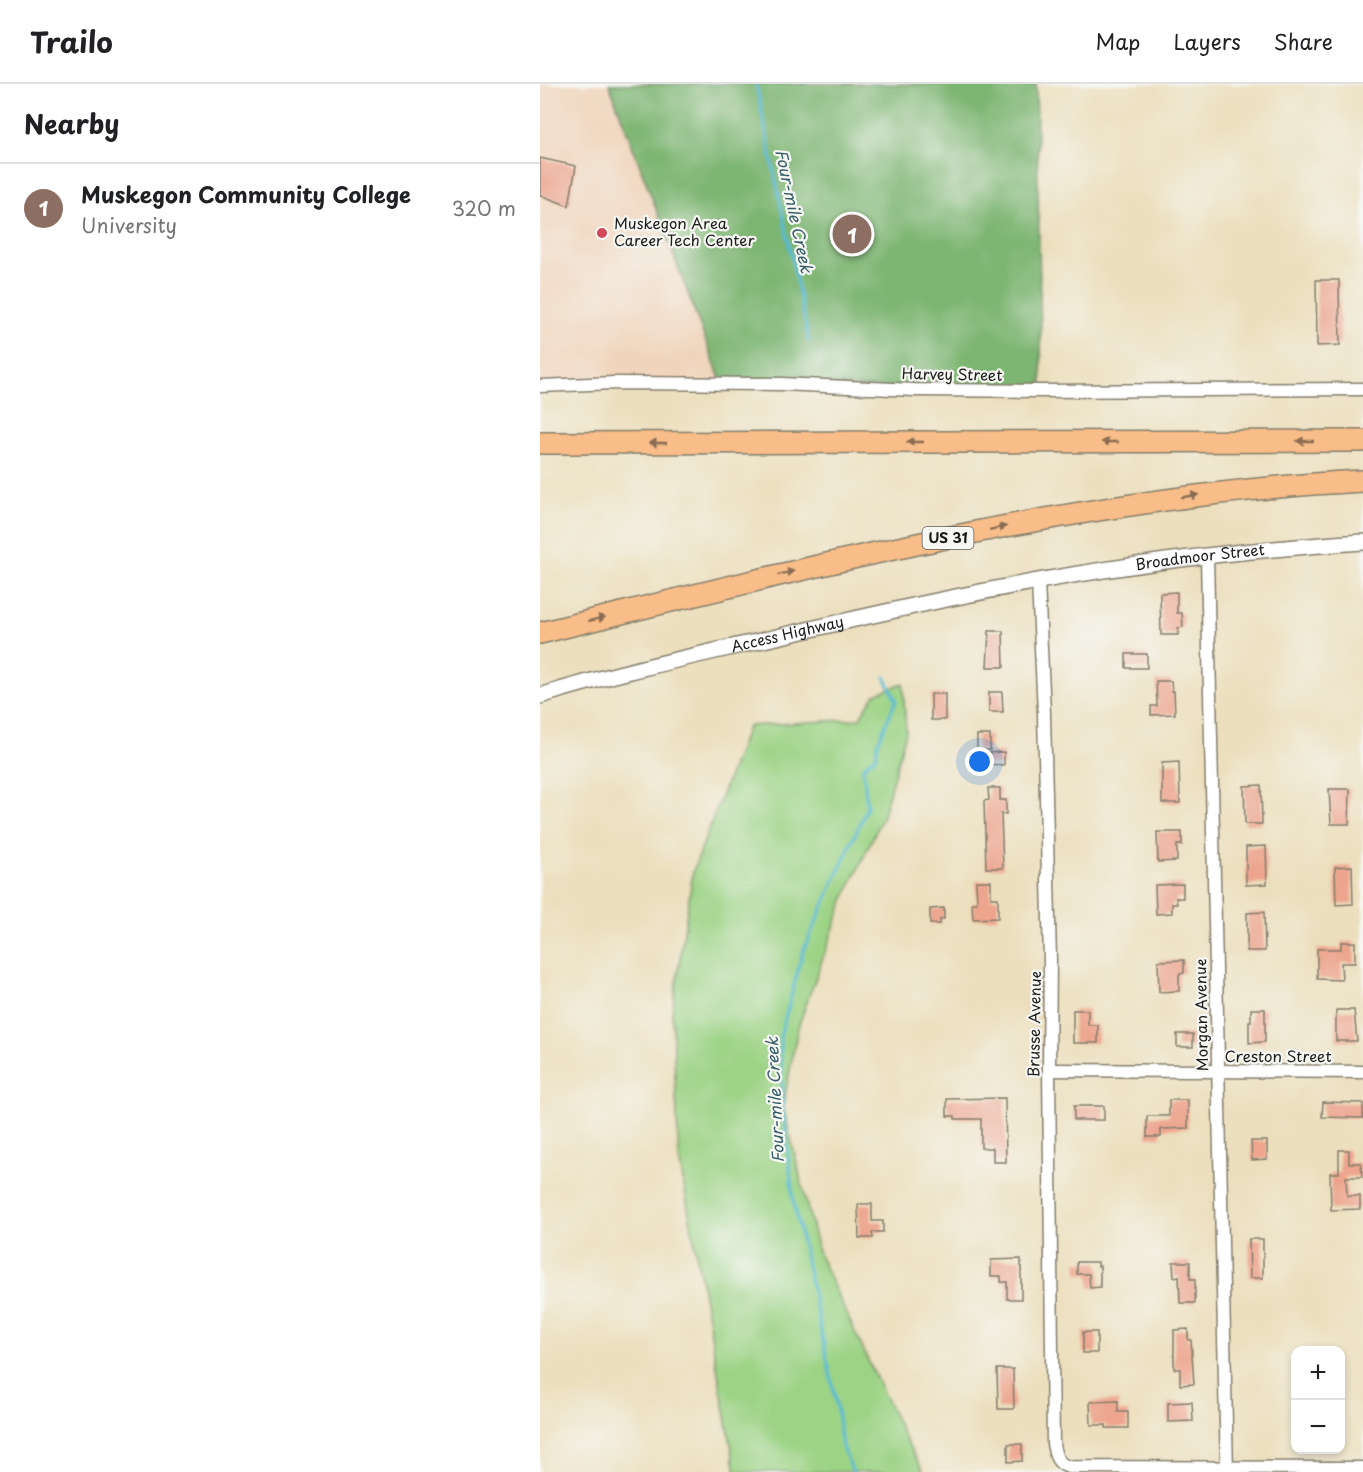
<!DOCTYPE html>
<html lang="en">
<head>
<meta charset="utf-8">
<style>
	body { margin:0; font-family:"Playpen Sans",sans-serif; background:#f2f2f2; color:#202124 }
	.controls { position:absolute; right:18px; bottom:18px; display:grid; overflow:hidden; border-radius:12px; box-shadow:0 3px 9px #0003 }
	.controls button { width:54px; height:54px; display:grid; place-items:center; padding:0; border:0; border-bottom:2px solid #e0e0e0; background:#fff; color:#202124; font:30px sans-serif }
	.you { position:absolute; left:440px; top:678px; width:21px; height:21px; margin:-15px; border:4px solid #fff; border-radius:50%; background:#1a73e8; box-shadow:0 0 0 9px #1a73e833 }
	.badge { display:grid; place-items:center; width:39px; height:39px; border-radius:50%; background:#d1495b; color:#fff; font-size:20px; font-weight:700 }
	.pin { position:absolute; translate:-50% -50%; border:3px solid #fff; box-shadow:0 2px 6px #0006 }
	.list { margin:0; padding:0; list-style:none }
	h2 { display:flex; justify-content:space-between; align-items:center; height:78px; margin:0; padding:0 24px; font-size:26px }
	h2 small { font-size:20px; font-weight:400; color:#757577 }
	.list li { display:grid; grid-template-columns:39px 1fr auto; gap:18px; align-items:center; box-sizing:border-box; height:90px; padding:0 24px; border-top:2px solid #e0e0e0 }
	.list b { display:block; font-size:22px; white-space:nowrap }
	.list p { margin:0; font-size:20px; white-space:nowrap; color:#757577 }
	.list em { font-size:20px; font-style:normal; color:#757577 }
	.map { position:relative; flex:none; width:823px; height:1388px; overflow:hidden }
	header { display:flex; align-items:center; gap:36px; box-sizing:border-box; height:84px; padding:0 30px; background:#fff; border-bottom:2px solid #e0e0e0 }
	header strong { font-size:28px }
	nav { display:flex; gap:33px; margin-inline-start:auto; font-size:21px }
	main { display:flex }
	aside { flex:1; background:#fff }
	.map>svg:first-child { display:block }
	.built { fill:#f0d5bc }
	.green { fill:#9cd385; stroke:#5c7850; stroke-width:1.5 }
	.forest { fill:#7db572; stroke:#4c6847; stroke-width:1.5 }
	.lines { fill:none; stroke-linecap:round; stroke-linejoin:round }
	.stream { stroke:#56bad4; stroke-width:3 }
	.building { fill:#eda58e }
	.minor-casing { stroke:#847e6c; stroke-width:15 }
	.tertiary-casing { stroke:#847e6c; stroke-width:18 }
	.motorway-casing { stroke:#847e6c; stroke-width:24 }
	.minor { stroke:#fff; stroke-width:12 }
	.tertiary { stroke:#fff; stroke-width:15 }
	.motorway { stroke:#f8bd88; stroke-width:21 }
	.oneway { fill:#8a6c52 }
	.poi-dot { fill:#d1495b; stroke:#f6f6f2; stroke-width:2 }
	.labels { text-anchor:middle; stroke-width:4.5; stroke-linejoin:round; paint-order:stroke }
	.shield { fill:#f6f6f2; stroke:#5d5d5c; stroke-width:1.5 }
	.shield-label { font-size:14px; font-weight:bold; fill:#1c1c1c }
	.poi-label { font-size:15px; fill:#1c1c1c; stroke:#f6f6f2; text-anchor:start }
	.street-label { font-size:15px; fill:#1c1c1c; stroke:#f6f6f2 }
	.water-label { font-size:16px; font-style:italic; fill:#335b66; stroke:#f6f6f2 }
</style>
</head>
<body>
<header>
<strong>Trailo</strong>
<nav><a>Map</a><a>Layers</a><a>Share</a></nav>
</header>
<main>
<aside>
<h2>Nearby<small></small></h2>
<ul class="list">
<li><span class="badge" style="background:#8d6e63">1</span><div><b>Muskegon Community College</b><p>University</p></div><em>320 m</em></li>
</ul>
</aside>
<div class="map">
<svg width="823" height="1388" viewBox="0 0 823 1388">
	<rect width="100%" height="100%" fill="#f6f6f2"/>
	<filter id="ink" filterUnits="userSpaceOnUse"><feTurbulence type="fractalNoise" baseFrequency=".0167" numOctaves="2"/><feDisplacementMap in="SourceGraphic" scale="12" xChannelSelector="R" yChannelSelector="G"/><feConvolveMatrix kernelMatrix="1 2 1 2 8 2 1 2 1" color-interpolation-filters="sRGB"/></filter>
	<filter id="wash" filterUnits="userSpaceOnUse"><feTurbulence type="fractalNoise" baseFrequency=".008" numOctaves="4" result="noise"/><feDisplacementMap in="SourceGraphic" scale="24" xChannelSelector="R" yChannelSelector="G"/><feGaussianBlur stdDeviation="1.35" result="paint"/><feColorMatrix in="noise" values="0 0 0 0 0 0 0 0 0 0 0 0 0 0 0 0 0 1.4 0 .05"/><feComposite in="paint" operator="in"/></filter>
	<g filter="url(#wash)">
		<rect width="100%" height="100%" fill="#ecdfbd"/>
		<polygon class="built" points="0,0 495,0 502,307 0,298"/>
		<polygon class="green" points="363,599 366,648 342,734 305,813 258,943 243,1022 279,1171 362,1349 384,1388 196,1388 139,1074 132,929 153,787 208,642 319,635 335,610"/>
		<polygon class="forest" points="69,0 496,0 502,307 182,300"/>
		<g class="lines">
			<g class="stream">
				<polyline points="216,0 269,258"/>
				<polyline points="313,1388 302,1363 295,1313 253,1115 243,1022 240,953 263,867 327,724 323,683 336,672 338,658 356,616 345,593"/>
			</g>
		</g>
		<g id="blocks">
			<g class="building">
				<polygon points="0,74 36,82 29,122 0,111"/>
				<polygon points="776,196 799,196 800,261 777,262"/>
				<polygon points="637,508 637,529 642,529 643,543 638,544 638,551 621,551 620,509"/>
				<polygon points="449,547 463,547 464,583 447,583"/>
				<rect x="586" y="570" width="21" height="14"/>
				<polygon points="616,597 631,597 632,607 634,607 635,630 611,631 611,622 617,622"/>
				<polygon points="449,608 462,608 463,628 449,628"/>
				<rect x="391" y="610" width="14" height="26"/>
				<rect x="437" y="651" width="13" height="15"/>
				<polygon points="464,668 464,681 443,680 443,669"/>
				<polygon points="639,678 640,719 622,719 622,679"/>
				<polygon points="721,701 722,740 705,740 704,702"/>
				<polygon points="448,704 460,704 460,716 466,716 466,730 461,730 463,784 446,784 444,717 449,716"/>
				<polygon points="789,705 810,705 809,740 791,740"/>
				<polygon points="617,748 642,748 642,761 637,761 637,777 618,778"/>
				<polygon points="726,762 727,800 706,801 706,763"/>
				<polygon points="812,782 813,820 796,821 795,783"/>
				<polygon points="436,797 451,797 451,814 458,814 458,834 433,835 432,819 437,819"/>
				<polygon points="643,800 643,814 636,814 637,820 632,820 632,829 616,830 615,801"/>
				<polygon points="404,824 404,835 400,835 400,840 390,840 390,825"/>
				<polygon points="724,828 725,867 707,867 707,829"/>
				<polygon points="801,858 815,858 815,879 801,879 802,896 777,895 777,865 801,865"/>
				<polygon points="644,876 644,889 639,890 639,907 619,908 618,877"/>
				<polygon points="711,925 725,925 725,958 709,959 709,937 711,937"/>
				<polygon points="533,926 548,926 548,941 558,941 558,959 533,959"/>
				<polygon points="796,926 814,926 817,957 796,957"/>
				<rect x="637" y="950" width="16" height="13"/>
				<polygon points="465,1014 466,1078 453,1078 453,1064 441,1064 441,1035 415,1035 415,1032 407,1032 407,1015"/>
				<polygon points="629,1016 648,1016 648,1044 621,1045 621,1053 607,1053 607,1032 629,1032"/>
				<polygon points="783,1018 823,1019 823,1034 782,1033"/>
				<rect x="534" y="1022" width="30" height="14"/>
				<polygon points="711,1057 727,1057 727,1075 712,1076"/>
				<polygon points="799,1066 809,1066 809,1079 821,1079 822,1093 806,1093 807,1112 820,1112 820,1125 791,1126 790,1089 799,1089"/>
				<polygon points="318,1120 332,1120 332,1137 343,1137 343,1148 332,1148 333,1154 319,1154"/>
				<polygon points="709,1155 723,1155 723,1194 710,1194"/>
				<polygon points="481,1175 481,1215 467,1215 467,1198 461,1198 461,1192 451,1192 451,1176"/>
				<polygon points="537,1178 558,1178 558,1182 560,1182 560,1203 550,1204 549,1190 537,1190"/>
				<polygon points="633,1178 650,1178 650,1195 655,1195 655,1219 640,1219 639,1192 634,1193"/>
				<polygon points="648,1245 648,1256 651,1256 654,1300 640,1301 640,1285 634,1285 634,1246"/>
				<rect x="543" y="1248" width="14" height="21"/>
				<polygon points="457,1285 473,1285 474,1325 458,1325"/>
				<polygon points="578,1317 578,1328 588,1328 588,1344 566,1344 566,1341 551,1341 550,1318"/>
				<polygon points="652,1318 653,1337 628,1338 628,1319"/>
				<polygon points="468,1360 482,1360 482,1377 468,1378"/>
			</g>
		</g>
	</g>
	<g filter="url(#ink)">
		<use href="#blocks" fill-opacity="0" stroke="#847e6c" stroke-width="1.5"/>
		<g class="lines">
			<g class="minor-casing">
				<g id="minor">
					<polyline points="0,302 75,299 241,300 374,306 502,307 823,305"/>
					<polyline points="667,473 687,1388"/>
					<path d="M498,498L504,630L510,876L509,986L513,1360C515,1371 517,1380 529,1383L823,1384"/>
					<polyline points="509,986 823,988"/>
				</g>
			</g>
			<g class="tertiary-casing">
				<g id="tertiary">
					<path id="s1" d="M0,612C78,588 158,571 237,553C356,525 477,498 597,481C672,470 748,463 823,458"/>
				</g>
			</g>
			<g class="motorway-casing">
				<g id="motorway">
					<polyline points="0,359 823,357"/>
					<path d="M0,549C271,483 544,411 823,397"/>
				</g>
			</g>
			<use href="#minor" class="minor"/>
			<use href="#tertiary" class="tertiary"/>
			<use href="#motorway" class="motorway"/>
		</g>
		<defs><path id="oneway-solid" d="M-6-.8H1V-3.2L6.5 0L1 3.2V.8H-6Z" transform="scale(1.5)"/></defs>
		<g class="oneway">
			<use href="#oneway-solid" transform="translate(765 357) rotate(180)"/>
			<use href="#oneway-solid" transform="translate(375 358) rotate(180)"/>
			<use href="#oneway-solid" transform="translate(570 358) rotate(180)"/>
			<use href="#oneway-solid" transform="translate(118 359) rotate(180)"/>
			<use href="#oneway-solid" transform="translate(650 412) rotate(-9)"/>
			<use href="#oneway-solid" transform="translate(458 444) rotate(-12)"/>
			<use href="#oneway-solid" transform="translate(246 489) rotate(-14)"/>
			<use href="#oneway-solid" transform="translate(57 535) rotate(-14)"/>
		</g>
	</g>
	<circle class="poi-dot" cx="62" cy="149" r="6"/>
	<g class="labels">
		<rect class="shield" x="382.5" y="443" width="51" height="22" rx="4.5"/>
		<g class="shield-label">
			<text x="408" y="459">US 31</text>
		</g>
		<g class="poi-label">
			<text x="74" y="145">Muskegon Area<tspan x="74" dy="17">Career Tech Center</tspan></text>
		</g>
		<g class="street-label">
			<text transform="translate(412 291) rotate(1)" y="5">Harvey Street</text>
			<text dy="5" stroke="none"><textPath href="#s1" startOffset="675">Broadmoor Street</textPath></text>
			<text dy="5" stroke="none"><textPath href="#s1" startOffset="255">Access Highway</textPath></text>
			<text transform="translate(662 931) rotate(-91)" y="5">Morgan Avenue</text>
			<text transform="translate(495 940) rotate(-89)" y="5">Brusse Avenue</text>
			<text x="738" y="978">Creston Street</text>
		</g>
		<g class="water-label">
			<text transform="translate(254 127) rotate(78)" y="6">Four-mile Creek</text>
			<text transform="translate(235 1016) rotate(-93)" y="6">Four-mile Creek</text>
		</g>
	</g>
</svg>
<div class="controls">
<button>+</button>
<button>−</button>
</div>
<div class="you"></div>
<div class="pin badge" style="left:312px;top:150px;background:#8d6e63">1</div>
</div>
</main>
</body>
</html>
